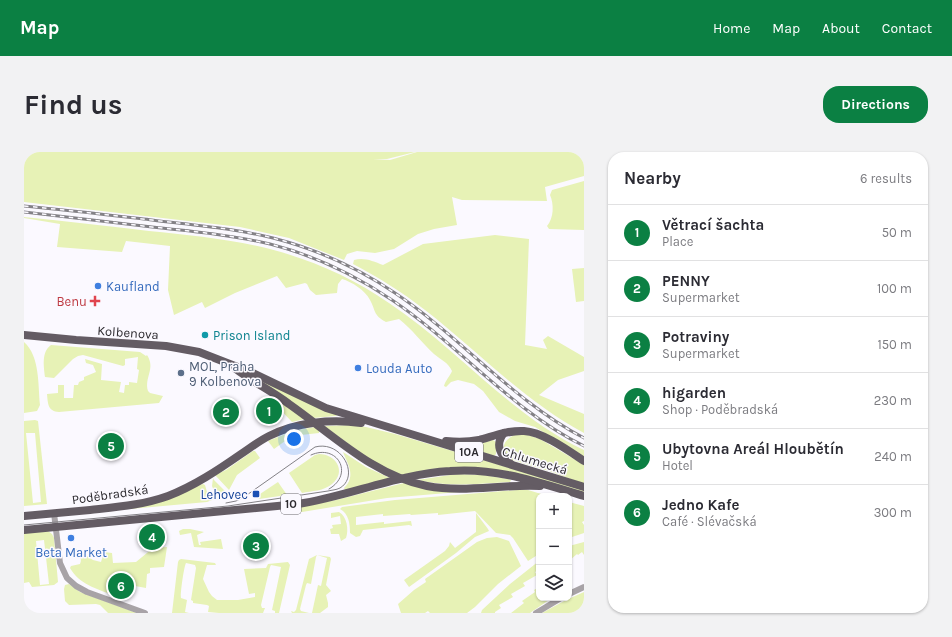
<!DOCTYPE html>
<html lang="en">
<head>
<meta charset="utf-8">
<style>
	body { margin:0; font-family:Karla,sans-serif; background:#f2f2f3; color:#2b2b33 }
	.controls { position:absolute; right:12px; bottom:12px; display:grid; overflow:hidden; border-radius:8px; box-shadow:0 1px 3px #0004 }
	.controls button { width:36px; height:36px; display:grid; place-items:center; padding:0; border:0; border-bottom:1px solid #e1e1e2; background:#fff; color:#2b2b33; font:20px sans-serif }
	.you { position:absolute; left:270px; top:287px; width:14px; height:14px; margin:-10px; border:3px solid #fff; border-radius:50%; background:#1a73e8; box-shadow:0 0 0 6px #1a73e833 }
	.badge { display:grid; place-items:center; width:26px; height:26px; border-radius:50%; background:#0b8043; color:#fff; font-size:13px; font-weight:700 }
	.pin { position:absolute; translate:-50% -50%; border:2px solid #fff; box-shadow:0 1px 4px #0006 }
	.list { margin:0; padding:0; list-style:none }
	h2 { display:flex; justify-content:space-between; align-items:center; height:52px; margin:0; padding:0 16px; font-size:17px }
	h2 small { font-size:13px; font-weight:400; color:#7c7c81 }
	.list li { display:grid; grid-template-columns:26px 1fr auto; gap:12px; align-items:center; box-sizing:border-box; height:56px; padding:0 16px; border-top:1px solid #e1e1e2 }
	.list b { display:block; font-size:15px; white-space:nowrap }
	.list p { margin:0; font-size:13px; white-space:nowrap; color:#7c7c81 }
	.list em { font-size:13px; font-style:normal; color:#7c7c81 }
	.icon { flex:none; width:22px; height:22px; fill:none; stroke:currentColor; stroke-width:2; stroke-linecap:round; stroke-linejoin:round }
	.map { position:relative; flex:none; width:560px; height:461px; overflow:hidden; border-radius:16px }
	header { display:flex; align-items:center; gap:24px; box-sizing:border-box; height:56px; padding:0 20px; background:#0b8043; color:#fff }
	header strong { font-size:19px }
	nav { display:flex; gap:22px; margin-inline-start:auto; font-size:14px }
	.intro { display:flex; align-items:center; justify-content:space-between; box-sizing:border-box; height:96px; padding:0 24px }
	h1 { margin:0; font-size:28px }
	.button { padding:10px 18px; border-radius:16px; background:#0b8043; color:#fff; font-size:14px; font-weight:700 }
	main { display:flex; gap:24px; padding:0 24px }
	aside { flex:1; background:#fff; border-radius:16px; box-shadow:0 1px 3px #0004 }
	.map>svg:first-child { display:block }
	.green { fill:#e7f2b6; fill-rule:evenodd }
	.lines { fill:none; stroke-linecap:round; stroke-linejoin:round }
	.minor { stroke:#a8a3a7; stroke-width:6 }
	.major { stroke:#645c64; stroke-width:8 }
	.tram { stroke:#838186; stroke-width:1 }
	.rail-casing { stroke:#838186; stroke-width:3 }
	.rail { stroke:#fbf9ff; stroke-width:1.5; stroke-dasharray:4.5; stroke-linecap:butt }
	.shop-dot { fill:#3f7fe0; stroke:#fbf9ff; stroke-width:1.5 }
	.health-dot { fill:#e0444e; stroke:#fbf9ff; stroke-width:1.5 }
	.culture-dot { fill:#0f9aa8; stroke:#fbf9ff; stroke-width:1.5 }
	.service-dot { fill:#5c6f8a; stroke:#fbf9ff; stroke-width:1.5 }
	.transit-dot { fill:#1a4fb4; stroke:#fbf9ff; stroke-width:1.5 }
	.labels { text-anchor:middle; stroke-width:3; stroke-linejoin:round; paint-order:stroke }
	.shield { fill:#fbf9ff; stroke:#6a686d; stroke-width:1 }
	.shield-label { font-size:12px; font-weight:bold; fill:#2c2a2f }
	.shop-label { font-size:13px; fill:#366cbe; stroke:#fbf9ff; text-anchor:start }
	.health-label { font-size:13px; fill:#be3a42; stroke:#fbf9ff; text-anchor:end }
	.street-label { font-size:13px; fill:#2c2a2f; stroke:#fbf9ff }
	.culture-label { font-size:13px; fill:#0d838f; stroke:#fbf9ff; text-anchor:start }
	.service-label { font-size:13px; fill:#4e5e75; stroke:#fbf9ff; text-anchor:start }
	.transit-label { font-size:13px; fill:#164399; stroke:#fbf9ff; text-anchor:end }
</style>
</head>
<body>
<header>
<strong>Map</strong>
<nav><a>Home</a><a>Map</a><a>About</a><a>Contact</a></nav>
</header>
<div class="intro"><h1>Find us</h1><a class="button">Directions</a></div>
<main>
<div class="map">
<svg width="560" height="461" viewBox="0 0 560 461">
	<rect width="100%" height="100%" fill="#fbf9ff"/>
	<g class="green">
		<polygon points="0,0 391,0 363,7 349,7 366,8 393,0 560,0 560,24 521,35 523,49 438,48 428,45 433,73 410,77 394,82 370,97 351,101 333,99 323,102 320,108 265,86 216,75 0,50"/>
		<path d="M560,29V78L525,77L523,74C530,66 530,52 526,43L528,38Z"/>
		<path d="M0,65C42,69 83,74 125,79C165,83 206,87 246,97C288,108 329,126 365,151C433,196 486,263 560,298V305L511,275L491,269L475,260L459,239L450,232L434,228L427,230L422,235L420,234C421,229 426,224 428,219C424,210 417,208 410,202C398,191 388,177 375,167L362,170C349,163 352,159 346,148C341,138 328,130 318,127L314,132L313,141L292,143L286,138L283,132L281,131L262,136L253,124L211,141L181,156L178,150L150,163L144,138L146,94L102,89L98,100L33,95L36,72L0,66Z"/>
		<path d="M471,83L505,87L501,193L523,197L519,188L524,184L560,205V219L534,228L515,243L560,262V281C500,249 454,199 401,158C378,140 354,125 329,112L330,108C340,105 349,109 359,113L399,92Z"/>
		<polygon points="560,116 560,149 552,150 548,117"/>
		<path d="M0,190C16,204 14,233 16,253L13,259L0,261Z"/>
		<path d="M27,193L116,200L122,204L123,203C132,217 120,225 124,239L126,241L139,244L135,251L35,260C24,259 24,253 23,242L34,241V233H40V246H49L50,233H54L55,230L60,228V225L72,220L69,213L62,211L61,207L78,212L77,228L97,230L95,240L100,241L101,233H105V230L113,231L115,218L113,217L114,205L101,207V213L99,214L59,203L54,204L49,207L30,226L21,225C20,215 17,200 27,193Z"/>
		<polygon points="231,225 313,263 312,264 289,266"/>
		<polygon points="245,244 247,244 281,267 268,270 251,252 242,249 242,246"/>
		<path d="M11,268L14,269L23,352L0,354V269ZM2,281H11L17,350L9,351Z"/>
		<polygon points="329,273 342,275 371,282 560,338 560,341 443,315 407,317 377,323 359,315 344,306 300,274"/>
		<polygon points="291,275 295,279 295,281 268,284 250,297 244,289 269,279"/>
		<path d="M491,283H504L516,287L560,313V332L525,319L488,308C475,300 478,288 491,283Z"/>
		<polygon points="469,288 472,290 472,302 470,304 446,296 447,294"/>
		<polygon points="229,299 231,299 236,306 213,323 205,338 191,323 202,318"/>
		<path d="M319,300L342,315L366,326L321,338L320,336C333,324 323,311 319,300Z"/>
		<path d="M295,302C312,302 323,320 308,332C300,339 288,339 278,341L265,321L291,303Z"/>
		<path d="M433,322L460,323L484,327L487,328L486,330C454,332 424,335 393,328Z"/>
		<polygon points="189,326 190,328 202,340 197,343 190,339 188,334"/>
		<polygon points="254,330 263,343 235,347 233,344"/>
		<polygon points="380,331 448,339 363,346 272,361 264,361 271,360 271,357 276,356 279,354 312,348"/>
		<polygon points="179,332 181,333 183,340 189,347 188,348 183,350 106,357"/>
		<path d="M493,338H504L524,344H515V402L504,409L489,386L486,383L472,381L451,359L414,363V361L387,363L386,362L359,364V362L332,365V373L360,370V372L387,369L388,374L385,373L339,378L336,384L332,385L326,381C326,372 325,362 316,357L318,355L371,348Z"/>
		<polygon points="545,350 560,354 560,369 558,370 560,373 560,381 545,386"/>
		<path d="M315,360C323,364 325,378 322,386L317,389L315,382H307L306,377L309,376L308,373L317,372L316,364L307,366V361Z"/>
		<polygon points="452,361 464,377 465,379 451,385 432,401 385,435 380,428 421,399 425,394 426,390 431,396 452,380"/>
		<polygon points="159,377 166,377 180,380 173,383 175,393 177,393 176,390 197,387 199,397 170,395 167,381 156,383 155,379"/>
		<path d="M24,379L28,382L30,386L34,430L30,433L8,435L5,430L0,431V381ZM20,388L25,432L16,433L12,389Z"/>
		<polygon points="473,385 485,389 497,414 474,432 451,455 443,461 406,461 404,459 401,461 377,461 374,452 390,438 402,430 401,427 453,390 463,386"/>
		<polygon points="560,390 560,403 558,400 554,403 553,402 545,409 545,394"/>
		<path d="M143,395L140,415L126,416V421L123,422L122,436L106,433L105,425L94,427L91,443H89C73,437 55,432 46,416L47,414L56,412C59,406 54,402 51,396L69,408L77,410L80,400L88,401L89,411L112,410L129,396Z"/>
		<polygon points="293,403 292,405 287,432 283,431 282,433 276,457 277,459 285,461 268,461 267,459 270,460 272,458 285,407 293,403 306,405 307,407 302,433 307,439 302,443 304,451 304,455 296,461 288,461 294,433 297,434 303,406"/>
		<path d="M157,407L191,411L192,413H183L179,427L185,440L188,444L193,448H214L231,445V441L225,442L220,417L242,416L244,412L264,410L266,413L255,461H251V459L248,458L257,415L247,413L246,415L237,453L238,456H241L239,461H195L184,460L185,454L183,453L169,451V449L167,448L172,416L171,413L162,411C160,414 156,443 157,446L163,448L161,460L165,461H148L154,410L155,408Z"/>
		<polygon points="515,409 515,418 511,420 513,423 499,431 501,434 487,442 489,445 475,453 477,456 471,460 471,461 457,461 458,458 486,432"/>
		<polygon points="45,432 56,440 113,461 84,461 76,453 72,452 45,453 41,449 40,437 41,433"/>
		<polygon points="515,435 515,446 524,446 525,448 506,461 487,461 500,451 498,449 511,440 510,438"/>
		<polygon points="560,440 560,461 518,461 542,448"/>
	</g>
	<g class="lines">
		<g class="minor">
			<polyline points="30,361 36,411 43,426 52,434 63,440 121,461"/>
			<polyline points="545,442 560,435"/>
			<polyline points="512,461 537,446"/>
		</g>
		<g class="major">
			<polyline points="0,183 52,188 142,194 175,200 229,221 302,256 560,335"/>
			<path d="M212,217C229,230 248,239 265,252C308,282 350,324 403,334C440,341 478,332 516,334"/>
			<path d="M480,281C470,293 477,304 487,312"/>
			<path d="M422,289C433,290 444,290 455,288C470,284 485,278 500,279C519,280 545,299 560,309"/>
			<path d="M0,364C22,362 44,360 66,358C93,355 119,353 144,344C170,334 194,318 217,302C226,296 235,289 245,284C273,270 307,267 337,271"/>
			<path d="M0,378L274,352C325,344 374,322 426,319C472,315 516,331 560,344"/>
		</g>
		<g class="tram">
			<path d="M287,303C313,291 331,322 305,337"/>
			<path d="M0,373L204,354L304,339C308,338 312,338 316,336C336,324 318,288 291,295L220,345L212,349L202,351"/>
		</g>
		<g class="rail-casing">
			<g id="rail">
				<path d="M0,54C43,58 85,63 128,68C168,73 209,76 249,86C292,97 334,116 371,141C437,185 489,249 560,286"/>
				<path d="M0,60C43,65 85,70 128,75C167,79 207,83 246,92C289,103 331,123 368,148C435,193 487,258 560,294"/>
			</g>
		</g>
		<use href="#rail" class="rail"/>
	</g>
	<g class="shop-dot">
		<circle cx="74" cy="134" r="4"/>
		<circle cx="334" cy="216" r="4"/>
		<circle cx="47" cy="386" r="4"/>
	</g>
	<path class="health-dot" d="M69 143h4v4h4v4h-4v4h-4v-4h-4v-4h4z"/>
	<circle class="culture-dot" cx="181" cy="183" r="4"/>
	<circle class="service-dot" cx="157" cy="221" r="4"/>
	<rect class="transit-dot" x="228" y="338" width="8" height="8" rx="2"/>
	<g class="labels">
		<g class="shield">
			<rect x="431" y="290" width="28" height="20" rx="3"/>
			<rect x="257" y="342" width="20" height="20" rx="3"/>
		</g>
		<g class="shield-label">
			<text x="445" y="304">10A</text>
			<text x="267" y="356">10</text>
		</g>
		<g class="shop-label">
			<text x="82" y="139">Kaufland</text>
			<text x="342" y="221">Louda Auto</text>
			<text x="47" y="405" text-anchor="middle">Beta Market</text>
		</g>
		<g class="health-label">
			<text x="63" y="154">Benu</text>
		</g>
		<g class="street-label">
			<text transform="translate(104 180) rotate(4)" y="5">Kolbenova</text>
			<text transform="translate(511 308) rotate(17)" y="5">Chlumecká</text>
			<text transform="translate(86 342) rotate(-8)" y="5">Poděbradská</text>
		</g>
		<g class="culture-label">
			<text x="189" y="188">Prison Island</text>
		</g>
		<g class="service-label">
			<text x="165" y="219">MOL, Praha<tspan x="165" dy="15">9 Kolbenova</tspan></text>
		</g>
		<g class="transit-label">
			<text x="224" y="347">Lehovec</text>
		</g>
	</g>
</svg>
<div class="controls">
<button>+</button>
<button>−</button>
<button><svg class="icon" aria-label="layers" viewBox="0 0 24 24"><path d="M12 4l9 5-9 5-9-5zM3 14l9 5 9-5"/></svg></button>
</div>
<div class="you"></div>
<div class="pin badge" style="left:245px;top:259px">1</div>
<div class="pin badge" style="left:202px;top:260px">2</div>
<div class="pin badge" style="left:232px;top:394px">3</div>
<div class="pin badge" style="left:128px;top:385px">4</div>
<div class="pin badge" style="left:87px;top:294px">5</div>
<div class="pin badge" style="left:97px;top:434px">6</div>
</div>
<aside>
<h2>Nearby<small>6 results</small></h2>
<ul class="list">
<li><span class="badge">1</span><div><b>Větrací šachta</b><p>Place</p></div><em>50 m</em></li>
<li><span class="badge">2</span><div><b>PENNY</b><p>Supermarket</p></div><em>100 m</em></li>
<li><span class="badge">3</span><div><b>Potraviny</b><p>Supermarket</p></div><em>150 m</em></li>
<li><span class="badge">4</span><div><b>higarden</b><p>Shop · Poděbradská</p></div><em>230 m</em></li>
<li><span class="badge">5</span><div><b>Ubytovna Areál Hloubětín</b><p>Hotel</p></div><em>240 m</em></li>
<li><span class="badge">6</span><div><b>Jedno Kafe</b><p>Café · Slévačská</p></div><em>300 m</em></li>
</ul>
</aside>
</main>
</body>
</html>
